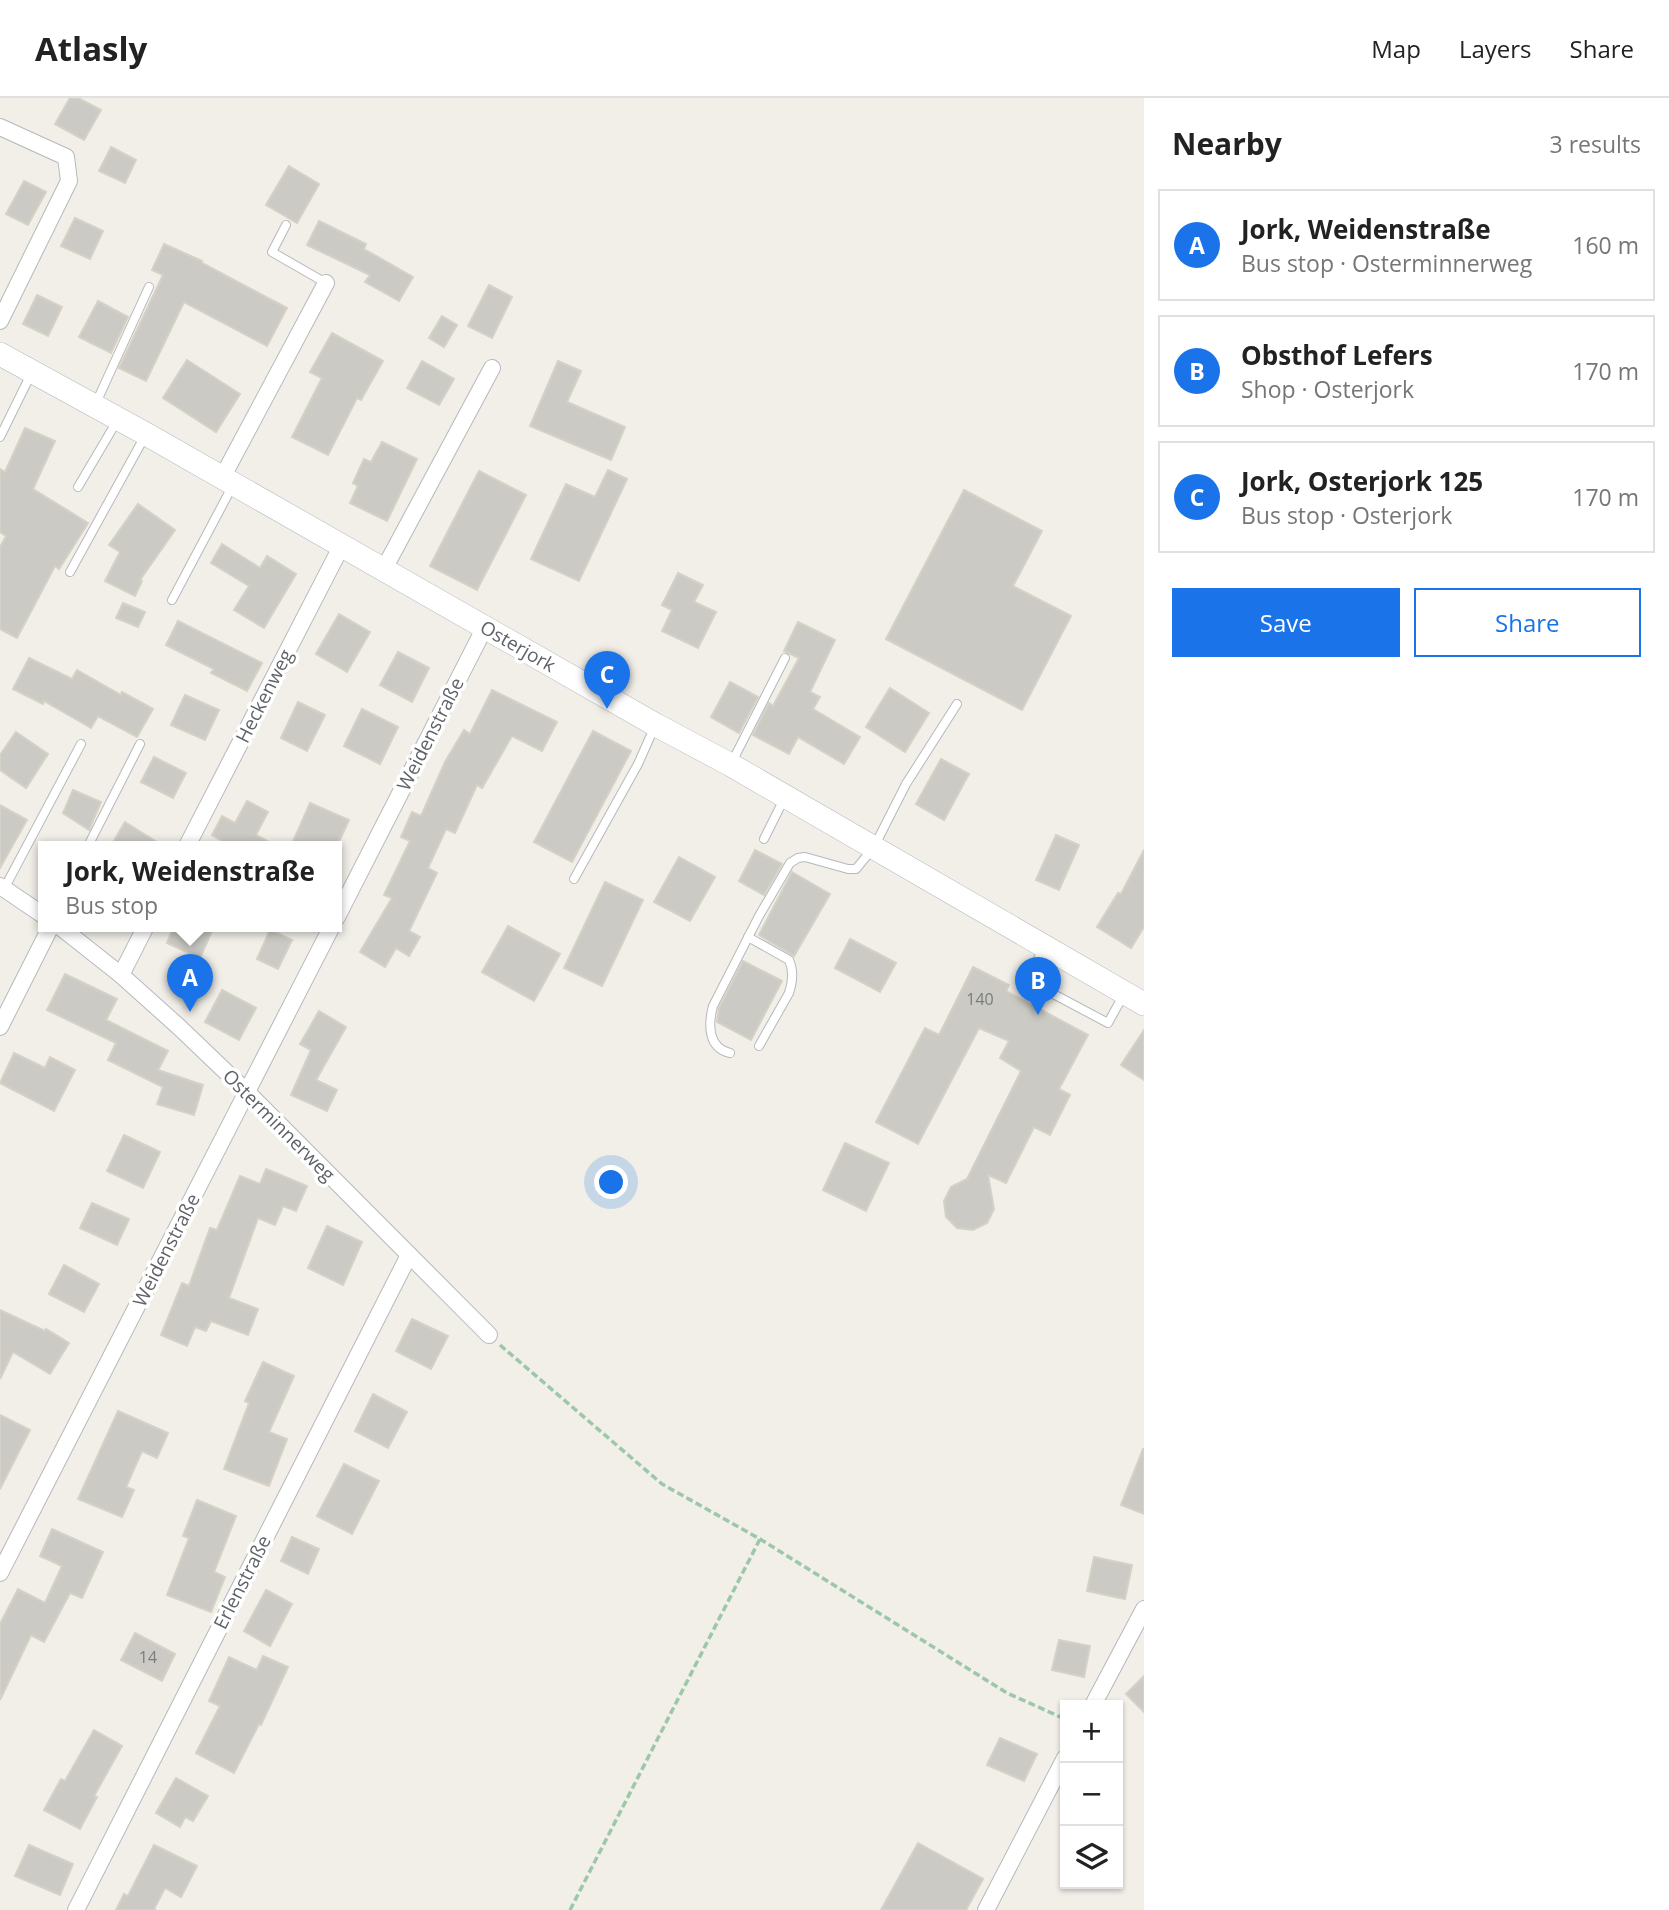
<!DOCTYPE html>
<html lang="en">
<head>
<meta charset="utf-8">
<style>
	body { margin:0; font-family:"Open Sans",sans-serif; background:#f6f6f6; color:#222 }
	.controls { position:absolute; right:21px; bottom:21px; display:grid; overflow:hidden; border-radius:0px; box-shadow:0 2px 5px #0004 }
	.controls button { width:63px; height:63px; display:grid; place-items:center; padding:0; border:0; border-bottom:2px solid #e0e0e0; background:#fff; color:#222; font:35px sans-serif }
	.you { position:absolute; left:612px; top:1085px; width:24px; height:24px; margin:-18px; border:5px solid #fff; border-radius:50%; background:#1a73e8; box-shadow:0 0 0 10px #1a73e833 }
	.badge { display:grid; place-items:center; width:46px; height:46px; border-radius:50%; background:#1a73e8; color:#fff; font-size:23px; font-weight:700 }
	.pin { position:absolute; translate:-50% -58px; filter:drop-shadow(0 2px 4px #0008) }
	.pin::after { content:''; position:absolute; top:37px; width:24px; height:21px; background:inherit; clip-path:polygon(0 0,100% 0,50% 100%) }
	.popup { position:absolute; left:38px; top:743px; width:304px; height:91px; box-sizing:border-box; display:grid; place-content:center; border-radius:0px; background:#fff; filter:drop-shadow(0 2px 5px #0005); font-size:23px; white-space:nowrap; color:#767676 }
	.popup b { font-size:26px; color:#222 }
	.popup::after { content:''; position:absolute; left:50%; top:100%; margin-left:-14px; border:14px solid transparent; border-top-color:#fff }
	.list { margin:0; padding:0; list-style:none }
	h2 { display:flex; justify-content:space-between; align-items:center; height:91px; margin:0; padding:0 28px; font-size:30px }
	h2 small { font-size:23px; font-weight:400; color:#767676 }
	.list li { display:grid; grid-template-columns:46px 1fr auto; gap:21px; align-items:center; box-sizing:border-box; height:112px; margin:0 14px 14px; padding:0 14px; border:2px solid #e0e0e0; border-radius:0px }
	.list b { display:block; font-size:26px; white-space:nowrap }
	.list p { margin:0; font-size:23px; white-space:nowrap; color:#767676 }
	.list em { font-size:23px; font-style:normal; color:#767676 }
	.actions { display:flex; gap:14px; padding:21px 28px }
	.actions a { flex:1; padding:16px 0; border:2px solid #1a73e8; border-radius:0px; text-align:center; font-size:24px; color:#1a73e8 }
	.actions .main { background:#1a73e8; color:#fff }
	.icon { flex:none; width:38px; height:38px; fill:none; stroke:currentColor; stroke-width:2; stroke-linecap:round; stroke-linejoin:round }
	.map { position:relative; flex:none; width:1144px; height:1812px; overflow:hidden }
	header { display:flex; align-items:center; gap:42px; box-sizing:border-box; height:98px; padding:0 35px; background:#fff; border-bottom:2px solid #e0e0e0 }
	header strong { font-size:33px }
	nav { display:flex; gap:38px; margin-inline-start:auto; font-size:24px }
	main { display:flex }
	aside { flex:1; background:#fff }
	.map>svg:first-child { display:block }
	.building { fill:#cccac5; stroke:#d6d1c6; stroke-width:2 }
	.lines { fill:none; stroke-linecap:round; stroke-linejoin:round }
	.service-casing { stroke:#b5b8bc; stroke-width:10 }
	.minor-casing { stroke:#b5b8bc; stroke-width:18 }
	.secondary-casing { stroke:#b6babf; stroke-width:24 }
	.path { stroke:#9cc7a9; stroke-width:3.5; stroke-dasharray:7 3.5; stroke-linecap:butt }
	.service { stroke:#fff; stroke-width:8 }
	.minor { stroke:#fff; stroke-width:16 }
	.secondary { stroke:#fff; stroke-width:23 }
	.labels { text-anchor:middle; stroke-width:7; stroke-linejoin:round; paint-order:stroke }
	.number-label { font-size:16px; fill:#7a7d7f }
	.street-label { font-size:19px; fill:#5f6368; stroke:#fff }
</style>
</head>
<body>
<header>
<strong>Atlasly</strong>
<nav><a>Map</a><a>Layers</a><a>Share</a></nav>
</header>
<main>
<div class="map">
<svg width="1144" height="1812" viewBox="0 0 1144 1812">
	<rect width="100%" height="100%" fill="#f1efe8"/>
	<g class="building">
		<polygon points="70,0 78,0 101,12 84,42 55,26"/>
		<polygon points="111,49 136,62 125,85 99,73"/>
		<polygon points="289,68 319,86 297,125 266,107"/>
		<polygon points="24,83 46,94 28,127 6,116"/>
		<polygon points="75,120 103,133 90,161 61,148"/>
		<polygon points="319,123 366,146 364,151 413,179 399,203 365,184 370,177 307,147"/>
		<polygon points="164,146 202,163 202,165 287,210 267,248 184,204 146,283 119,270 163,177 152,172"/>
		<polygon points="489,187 512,199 492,240 468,228"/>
		<polygon points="37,197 62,209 48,238 23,226"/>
		<polygon points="98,203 128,219 111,255 79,239"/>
		<polygon points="442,218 457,227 444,249 429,240"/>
		<polygon points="332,235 383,263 361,302 357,300 328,357 292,339 322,280 310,274"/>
		<polygon points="187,262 240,296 216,334 163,300"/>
		<polygon points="422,263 454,281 439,307 407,290"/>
		<polygon points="558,263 581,273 567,304 625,329 611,362 530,328"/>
		<polygon points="25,330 55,343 33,391 88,425 59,471 55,468 17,540 0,531 0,449 6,438 0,434 0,371 5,374"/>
		<polygon points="382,344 417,361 387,423 350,405 358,388 353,385 364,361 371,364"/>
		<polygon points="608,372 627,381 579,483 531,461 566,386 595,399"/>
		<polygon points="479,373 526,397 477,492 430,468"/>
		<polygon points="964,392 1042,433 1013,488 1071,518 1022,612 886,541"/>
		<polygon points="138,406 175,432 140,482 142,483 135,498 105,483 120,454 109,447"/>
		<polygon points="222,446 260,470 267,458 296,476 264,530 234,512 249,488 211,465"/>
		<polygon points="678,475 703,487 694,504 716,514 698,550 662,533 672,512 662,507"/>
		<polygon points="123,505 145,514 138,529 116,520"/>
		<polygon points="339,516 370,534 347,574 316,556"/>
		<polygon points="178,523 262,565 247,593 211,575 214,571 166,547"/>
		<polygon points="798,524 835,542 810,594 820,599 813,611 860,639 844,666 798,639 789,656 753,637 769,605 773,608 799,560 784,553"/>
		<polygon points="398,554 429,570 412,604 380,587"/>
		<polygon points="29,560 72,581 77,572 121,597 122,594 153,611 137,639 98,618 91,630 44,603 43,606 13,591"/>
		<polygon points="730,584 758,599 739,635 711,619"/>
		<polygon points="890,590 929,615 905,654 866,629"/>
		<polygon points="492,592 557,624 542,653 512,638 482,690 477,687 455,735 446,731 428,770 437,775 409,833 420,839 409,858 396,850 385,869 360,854 392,800 384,797 410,743 401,739 412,714 421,718 445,664 464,632 470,636"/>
		<polygon points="185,597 219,612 205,642 171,627"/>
		<polygon points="298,604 325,617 307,653 281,640"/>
		<polygon points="362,611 398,629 380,666 344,648"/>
		<polygon points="593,633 631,653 572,764 534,744"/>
		<polygon points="16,634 48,656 26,690 0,672 0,657"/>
		<polygon points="154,659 186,675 173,700 141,684"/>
		<polygon points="941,661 969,676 944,722 916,706"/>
		<polygon points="73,692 101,704 89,732 63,715"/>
		<polygon points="247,703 268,714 256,737 276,748 231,748 212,737 222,718 235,725"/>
		<polygon points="310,705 349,722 337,748 291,748"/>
		<polygon points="0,707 27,722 0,770"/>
		<polygon points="125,724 163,748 111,748"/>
		<polygon points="1056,737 1079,747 1059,792 1036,782"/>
		<polygon points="755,752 782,766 764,797 739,783"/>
		<polygon points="1144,752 1144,829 1131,850 1097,829 1118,795 1121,796"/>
		<polygon points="679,759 715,779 690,823 654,804"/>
		<polygon points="792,774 830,796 794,858 759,837"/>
		<polygon points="605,784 643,802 602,888 564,870"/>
		<polygon points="174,828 214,828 200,860 167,845"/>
		<polygon points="508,828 560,856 534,903 482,874"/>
		<polygon points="270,832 292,842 278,871 257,861"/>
		<polygon points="850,841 896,865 880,894 835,870"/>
		<polygon points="743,863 782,883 751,942 717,924 719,910"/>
		<polygon points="973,869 1009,887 1006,893 1088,937 1059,991 1070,997 1050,1037 1034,1029 1006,1085 988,1077 994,1111 987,1125 973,1132 957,1130 946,1119 944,1103 951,1089 967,1081 1021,973 1000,960 1009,943 979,930 918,1046 876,1024 925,930 939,937"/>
		<polygon points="65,876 117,901 106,922 168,953 158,972 203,987 194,1017 157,1006 163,989 108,962 116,945 47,912"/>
		<polygon points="222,892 256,910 239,942 205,924"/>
		<polygon points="319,913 346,929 316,982 337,992 327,1013 291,997 311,952 300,946"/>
		<polygon points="1144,932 1144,982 1121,967"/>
		<polygon points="14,955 45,970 50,959 75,972 54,1013 0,985"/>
		<polygon points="124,1037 160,1054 143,1090 107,1073"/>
		<polygon points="845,1045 889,1065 866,1113 823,1092"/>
		<polygon points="266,1071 307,1088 296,1113 283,1108 275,1127 258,1120 229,1200 258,1211 248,1237 211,1223 206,1233 195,1229 187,1248 161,1237 182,1185 189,1188 210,1130 217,1132 240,1078 260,1086"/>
		<polygon points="92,1105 129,1121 117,1147 80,1130"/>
		<polygon points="327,1128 362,1144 343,1187 308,1170"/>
		<polygon points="64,1167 99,1186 84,1214 49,1196"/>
		<polygon points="0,1212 45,1233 46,1231 69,1245 50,1276 13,1254 0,1281"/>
		<polygon points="412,1221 448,1238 431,1271 396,1253"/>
		<polygon points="263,1264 294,1278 269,1334 287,1341 269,1388 224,1371 249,1305 245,1303"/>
		<polygon points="373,1296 407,1314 388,1350 355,1333"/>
		<polygon points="118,1313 168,1335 157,1360 142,1353 126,1389 134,1392 122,1419 78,1401"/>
		<polygon points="0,1317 30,1332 0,1391"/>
		<polygon points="1143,1351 1144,1351 1144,1416 1121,1407"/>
		<polygon points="344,1366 379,1383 352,1436 317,1418"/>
		<polygon points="197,1402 236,1418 214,1474 225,1479 211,1514 167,1497 189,1440 183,1438"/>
		<polygon points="52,1431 103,1454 82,1500 70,1495 44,1544 31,1537 0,1602 0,1526 18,1491 45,1505 62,1468 40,1458"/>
		<polygon points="292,1439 319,1451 308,1476 281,1463"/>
		<polygon points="1094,1459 1132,1467 1125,1501 1087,1493"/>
		<polygon points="266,1492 292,1506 270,1548 244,1533"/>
		<polygon points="135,1535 175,1556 162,1583 121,1562"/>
		<polygon points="1059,1542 1090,1548 1084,1579 1052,1572"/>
		<polygon points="263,1558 288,1569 261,1627 259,1626 234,1675 196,1655 220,1608 209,1603 229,1559 257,1572"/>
		<polygon points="1144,1578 1144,1614 1126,1596"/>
		<polygon points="94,1632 122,1648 94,1698 97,1699 80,1731 44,1712 61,1681 65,1683"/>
		<polygon points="1000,1640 1037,1656 1024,1683 987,1667"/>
		<polygon points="176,1680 208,1698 193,1723 185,1719 180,1729 156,1715"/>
		<polygon points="918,1745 983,1781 966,1812 881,1812"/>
		<polygon points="29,1747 73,1766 60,1797 15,1778"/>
		<polygon points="154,1747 197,1768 181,1799 165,1790 154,1811 156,1812 116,1812 124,1796 128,1798"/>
	</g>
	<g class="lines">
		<g class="service-casing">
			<g id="service">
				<polyline points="286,127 272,154 326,185"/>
				<polyline points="96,305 149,189"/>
				<polyline points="0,339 31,276"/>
				<polyline points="78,389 117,323"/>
				<polyline points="70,474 145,338"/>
				<polyline points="172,502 233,387"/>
				<polyline points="732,664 785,560"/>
				<polyline points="764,741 784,701"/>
				<polyline points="88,748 140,646"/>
				<polyline points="574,781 638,666 654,630"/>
				<polyline points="4,791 81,646"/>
				<path d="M748,839L789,862C794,873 793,883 789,895L759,948"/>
				<polyline points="1043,851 1027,882 1108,925 1123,898"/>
				<path d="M730,955C708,950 708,927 713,908L759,818L790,765L798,760L805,759L848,771H856L874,749L906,686L957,606"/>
			</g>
		</g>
		<g class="minor-casing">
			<g id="minor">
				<polyline points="0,29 66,59 69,83 0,223"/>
				<polyline points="222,380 326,185"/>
				<polyline points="384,471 492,270"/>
				<polyline points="187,748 342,447"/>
				<polyline points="0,788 43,817"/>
				<polyline points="337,819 485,529"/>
				<polyline points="59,828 121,877 179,929 247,994 489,1237"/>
				<polyline points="121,877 146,828"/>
				<polyline points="0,929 51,828"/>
				<polyline points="0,1475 332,828"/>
				<polyline points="1093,1607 1144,1511"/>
				<polyline points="76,1812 409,1157"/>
				<polyline points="986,1812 1065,1660"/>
			</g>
		</g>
		<g class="secondary-casing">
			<polyline id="secondary" points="0,256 146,336 656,627 731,667 1144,906"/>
		</g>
		<g class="path">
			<polyline points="500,1247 662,1386 760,1441 1007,1595 1065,1621"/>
			<polyline points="570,1812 760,1441"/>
		</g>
		<use href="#service" class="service"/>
		<use href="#minor" class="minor"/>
		<use href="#secondary" class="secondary"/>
	</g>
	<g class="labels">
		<g class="number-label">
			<text x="980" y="907">140</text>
			<text x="148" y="1565">14</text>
		</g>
		<g class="street-label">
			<text transform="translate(518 548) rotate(30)" y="7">Osterjork</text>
			<text transform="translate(264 598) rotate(-63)" y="7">Heckenweg</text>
			<text transform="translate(430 636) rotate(-63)" y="7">Weidenstraße</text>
			<text transform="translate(279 1027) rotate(45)" y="7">Osterminnerweg</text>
			<text transform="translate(166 1152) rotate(-63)" y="7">Weidenstraße</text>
			<text transform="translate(242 1484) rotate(-63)" y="7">Erlenstraße</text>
		</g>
	</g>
</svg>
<div class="controls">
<button>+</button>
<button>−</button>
<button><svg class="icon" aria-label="layers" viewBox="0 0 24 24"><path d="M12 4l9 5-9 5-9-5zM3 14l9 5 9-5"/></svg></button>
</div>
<div class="you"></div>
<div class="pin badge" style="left:190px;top:914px">A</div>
<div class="popup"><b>Jork, Weidenstraße</b>Bus stop</div>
<div class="pin badge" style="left:1038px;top:917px">B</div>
<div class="pin badge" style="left:607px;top:611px">C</div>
</div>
<aside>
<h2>Nearby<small>3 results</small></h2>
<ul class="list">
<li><span class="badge">A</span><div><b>Jork, Weidenstraße</b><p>Bus stop · Osterminnerweg</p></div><em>160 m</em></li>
<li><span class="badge">B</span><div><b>Obsthof Lefers</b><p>Shop · Osterjork</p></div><em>170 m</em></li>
<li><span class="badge">C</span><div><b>Jork, Osterjork 125</b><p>Bus stop · Osterjork</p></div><em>170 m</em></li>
</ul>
<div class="actions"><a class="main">Save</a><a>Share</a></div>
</aside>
</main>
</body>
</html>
